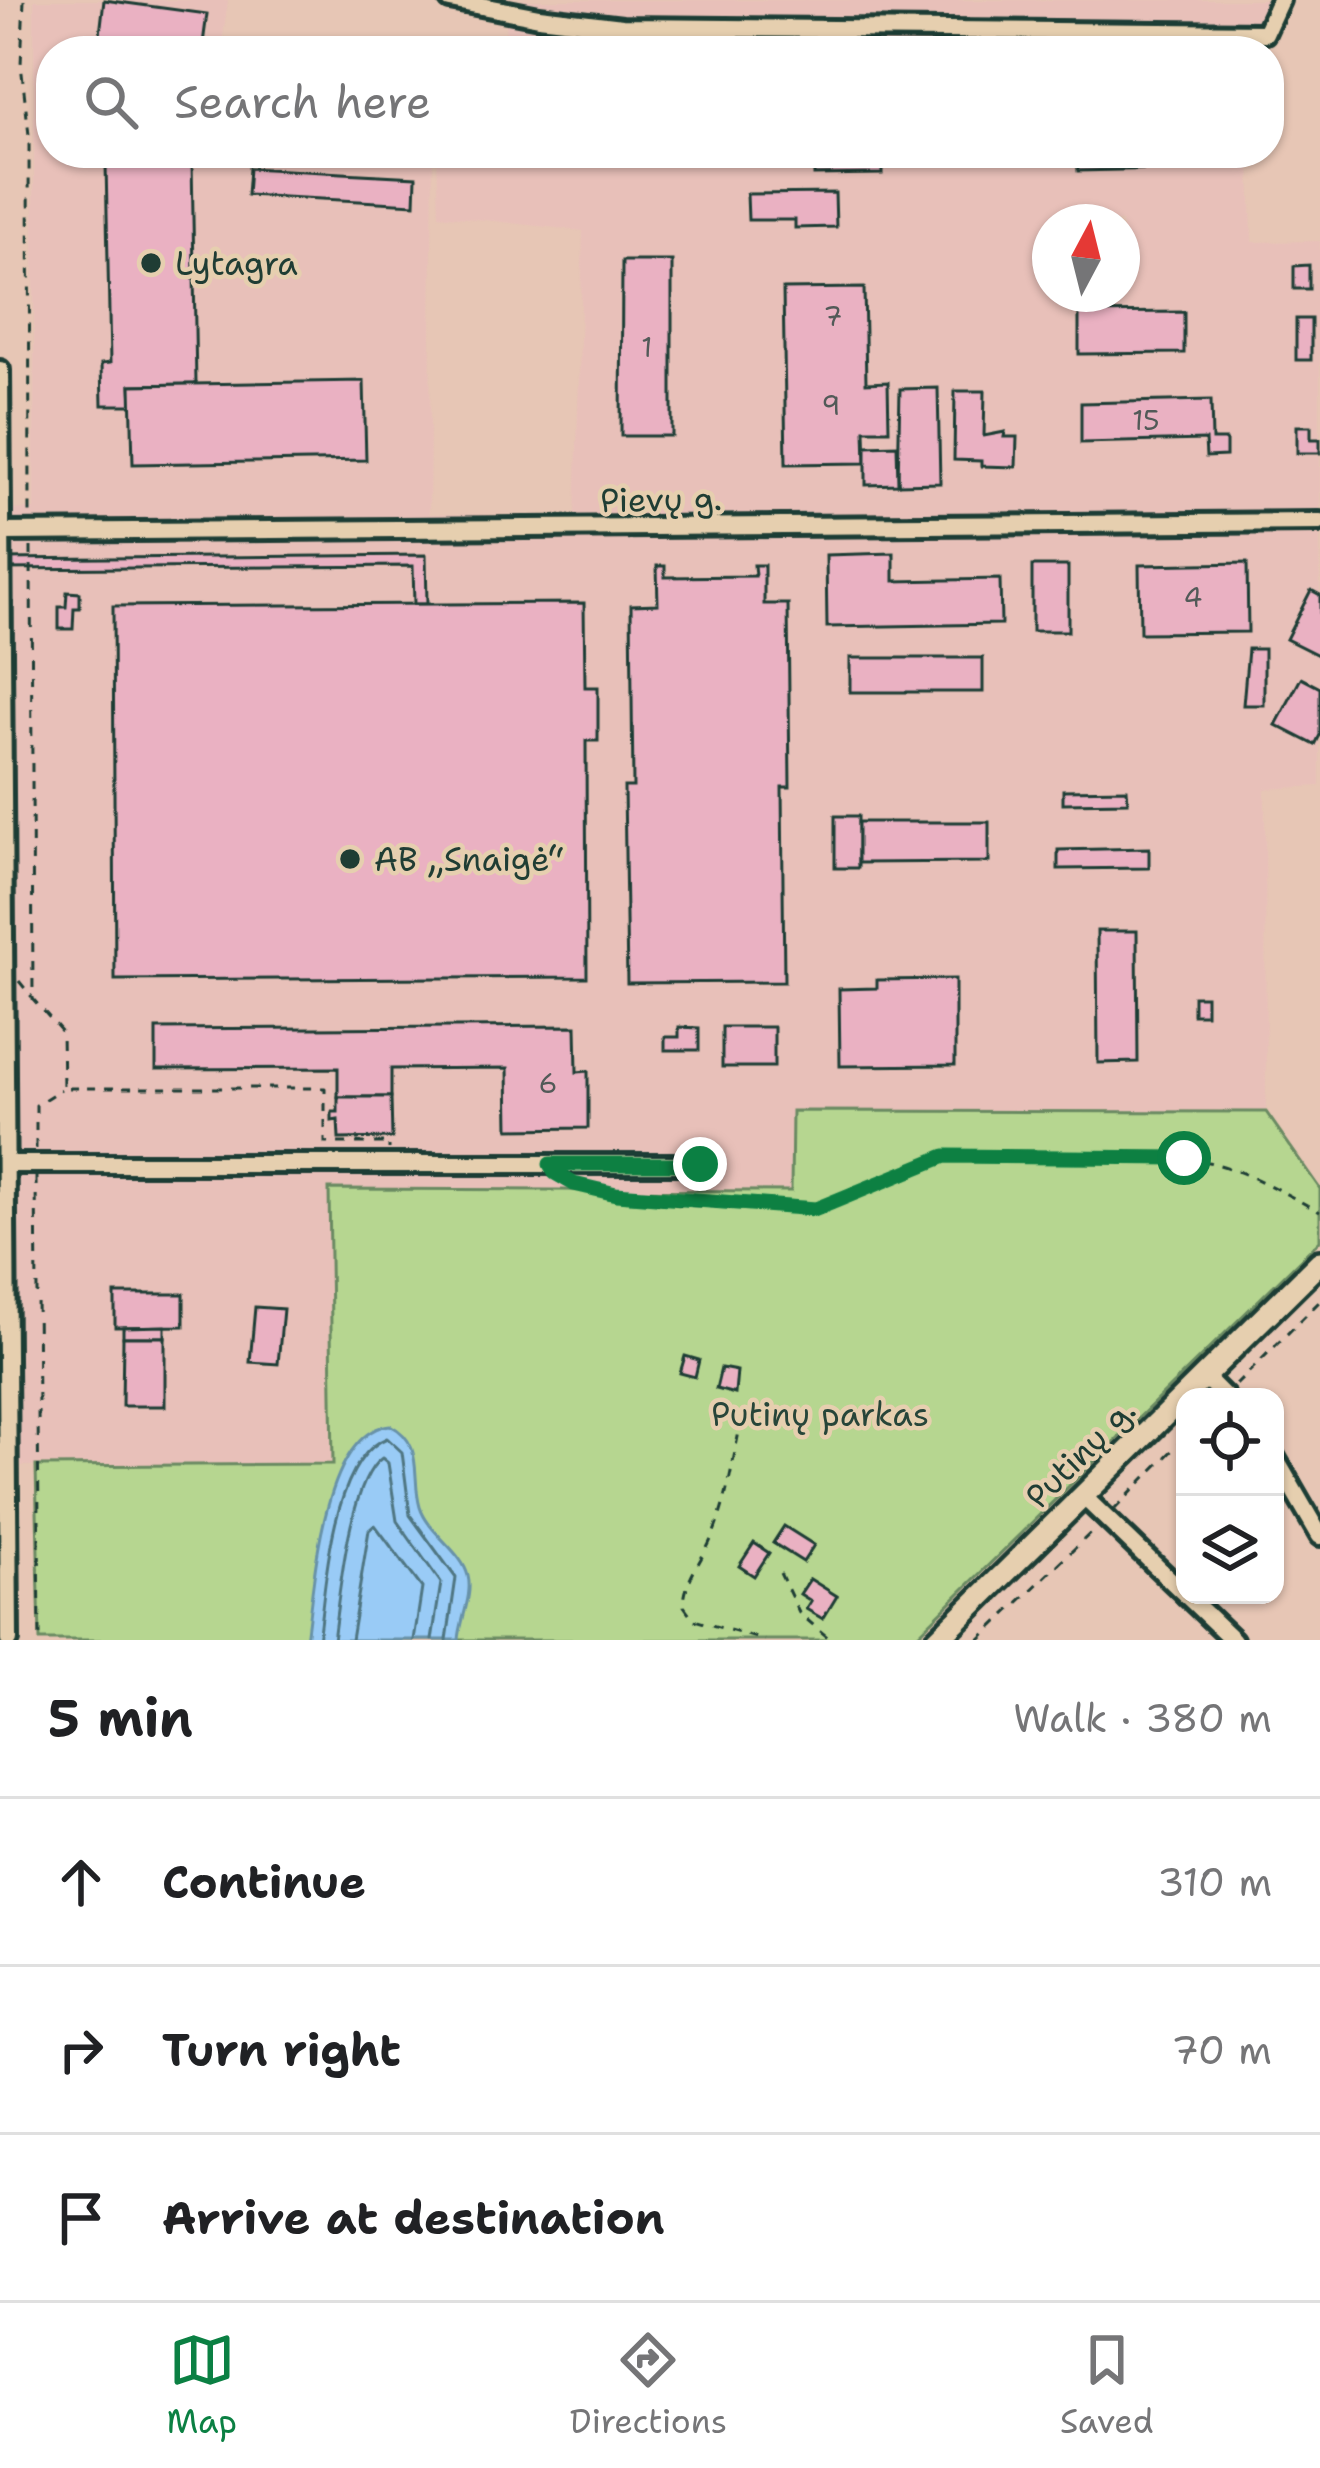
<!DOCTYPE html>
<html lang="en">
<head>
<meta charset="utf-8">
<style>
	body { margin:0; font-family:"Shantell Sans",sans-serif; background:#f6f6f6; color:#202124 }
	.controls { position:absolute; right:36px; bottom:36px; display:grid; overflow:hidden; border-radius:24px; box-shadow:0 3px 9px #0004 }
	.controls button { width:108px; height:108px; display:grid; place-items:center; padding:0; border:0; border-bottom:3px solid #e0e0e0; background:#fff; color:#202124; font:60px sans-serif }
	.compass { position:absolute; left:1032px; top:204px; width:108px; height:108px; border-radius:50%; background:#fff; box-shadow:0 3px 9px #0004; rotate:7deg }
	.stop { position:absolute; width:36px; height:36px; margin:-27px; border:9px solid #0b8043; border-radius:50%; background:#fff }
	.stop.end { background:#0b8043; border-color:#fff; box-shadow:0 3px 12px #0008 }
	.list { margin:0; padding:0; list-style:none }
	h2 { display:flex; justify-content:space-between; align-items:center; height:156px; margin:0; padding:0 48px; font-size:51px }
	h2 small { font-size:39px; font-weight:400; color:#757577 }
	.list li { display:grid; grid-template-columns:78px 1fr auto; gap:36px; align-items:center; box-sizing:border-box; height:168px; padding:0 48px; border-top:3px solid #e0e0e0 }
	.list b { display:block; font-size:45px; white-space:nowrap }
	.list em { font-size:39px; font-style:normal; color:#757577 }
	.icon { flex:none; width:66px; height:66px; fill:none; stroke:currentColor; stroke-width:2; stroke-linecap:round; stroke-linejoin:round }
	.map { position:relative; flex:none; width:1320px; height:1640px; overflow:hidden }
	.search { position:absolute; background:#fff; box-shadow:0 3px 9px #0004; left:36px; right:36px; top:36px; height:132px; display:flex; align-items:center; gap:30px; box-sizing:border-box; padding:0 42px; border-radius:48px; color:#757577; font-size:45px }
	.sheet { height:660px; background:#fff }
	nav { display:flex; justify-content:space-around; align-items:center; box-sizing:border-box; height:168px; border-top:3px solid #e0e0e0; background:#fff; font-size:33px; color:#757577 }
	nav a { display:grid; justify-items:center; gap:6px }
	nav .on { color:#0b8043 }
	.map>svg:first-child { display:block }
	.built { fill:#e8c0b9; fill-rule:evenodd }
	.green { fill:#b6d690; stroke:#6a8a62; stroke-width:3 }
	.water { fill:#99cbf6; stroke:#6892a8; stroke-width:3 }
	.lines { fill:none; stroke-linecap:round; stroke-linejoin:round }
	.shore { stroke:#507682; stroke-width:3 }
	.building { fill:#eab1c2; stroke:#1f3d34; stroke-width:3 }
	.minor-casing { stroke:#1f3d34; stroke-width:26 }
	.secondary-casing { stroke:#1f3d34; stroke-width:30 }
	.path { stroke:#1f3d34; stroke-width:3; stroke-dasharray:9 9; stroke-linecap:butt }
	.minor { stroke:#e6cfaf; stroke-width:16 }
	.secondary { stroke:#e6cfaf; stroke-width:21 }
	.route { stroke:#0b8043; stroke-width:15 }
	.poi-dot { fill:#1f3d34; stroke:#e6cfaf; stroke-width:4.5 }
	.labels { text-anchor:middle; stroke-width:9; stroke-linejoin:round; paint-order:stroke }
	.number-label { font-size:27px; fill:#525a58 }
	.poi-label { font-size:33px; fill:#1f3d34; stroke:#e6cfaf; text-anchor:start }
	.street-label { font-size:33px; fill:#1f3d34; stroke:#e6cfaf }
	.park-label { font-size:33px; fill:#274539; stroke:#e6cfaf }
</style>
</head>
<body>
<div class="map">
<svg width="1320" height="1640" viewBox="0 0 1320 1640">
	<rect width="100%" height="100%" fill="#e7c6b5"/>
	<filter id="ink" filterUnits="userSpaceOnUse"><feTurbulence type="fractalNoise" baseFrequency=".00833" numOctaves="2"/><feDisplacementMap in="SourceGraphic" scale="24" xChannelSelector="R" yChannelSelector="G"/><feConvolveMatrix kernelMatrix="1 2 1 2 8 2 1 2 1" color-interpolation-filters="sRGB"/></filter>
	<g filter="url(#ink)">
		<g class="built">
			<path d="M34,0H228L221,51H51V153H299L433,162L429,514L575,516L583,231L439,215L437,153H1250L1252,242L1320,241V786L1265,789L1266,1112L793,1111L791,1191L330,1189L333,1464L0,1466V510L34,509ZM1050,222H1122V294H1050Z"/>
			<polygon points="509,0 1269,0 1252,51 503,51"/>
		</g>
		<polygon class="green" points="792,1111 1266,1112 1320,1189 1320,1240 912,1640 40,1640 36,1466 333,1464 329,1189 791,1191"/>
		<path class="water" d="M390,1425C425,1443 411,1476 420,1507C428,1533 462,1551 468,1576C473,1596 460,1620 459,1640H306C314,1586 322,1433 390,1425Z"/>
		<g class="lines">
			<g class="shore">
				<path d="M318,1640C326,1587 331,1460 387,1438L402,1452L410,1515L456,1578L447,1640"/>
				<path d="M333,1640C339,1600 349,1480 382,1458L388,1463L397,1521L441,1583L432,1640"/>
				<polyline points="351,1640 369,1530 375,1525 422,1588 414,1640"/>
			</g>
		</g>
		<g class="building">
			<polygon points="104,0 207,14 202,51 98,51"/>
			<polygon points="814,153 882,153 882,174 814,175"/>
			<polygon points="1077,153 1208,153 1208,168 1078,171"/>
			<polygon points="192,161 196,384 131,385 132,405 102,405 101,364 110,363 106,163"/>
			<polygon points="249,168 416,177 415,204 247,195"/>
			<polygon points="835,193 836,227 795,228 795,220 748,220 747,194"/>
			<polygon points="622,261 672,261 672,436 621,436"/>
			<polygon points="1309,265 1309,289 1294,289 1294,266"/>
			<polygon points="864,288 866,383 888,382 889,430 865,430 866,463 786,464 783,289"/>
			<polygon points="1184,312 1184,353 1079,354 1079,313"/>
			<rect x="1296" y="319" width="15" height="41"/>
			<polygon points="364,381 366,460 133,464 131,385"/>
			<polygon points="938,388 940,483 898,484 900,389"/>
			<polygon points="955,391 985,391 984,436 1005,432 1004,437 1017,437 1016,467 981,466 981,461 954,460"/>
			<polygon points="1211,400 1212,440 1226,440 1226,456 1206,457 1205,440 1081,443 1081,403"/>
			<polygon points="1297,426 1311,426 1311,439 1320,439 1320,453 1297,453"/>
			<polygon points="897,445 898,484 866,485 866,446"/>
			<polygon points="894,553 894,581 1000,579 1001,624 827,627 826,555"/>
			<polygon points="426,555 427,604 414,604 413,566 0,569 0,559"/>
			<polygon points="1247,563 1248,632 1140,633 1139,565"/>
			<polygon points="754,565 764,565 764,604 788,604 790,787 782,787 784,982 627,983 624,787 633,787 631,605 658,604 657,566 665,566 665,577 755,576"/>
			<rect x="1032" y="566" width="36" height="65"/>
			<polygon points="1311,590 1320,595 1320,656 1286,639"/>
			<polygon points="67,592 80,593 80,608 74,608 73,629 59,629 59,607 66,607"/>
			<polygon points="584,603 585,687 598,687 598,741 586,741 587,977 115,980 113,606"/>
			<polygon points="1248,649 1264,649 1264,705 1243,705"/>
			<rect x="850" y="658" width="133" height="34"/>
			<polygon points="1301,678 1320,688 1320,735 1315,745 1276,725"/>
			<polygon points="1127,789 1128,802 1063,803 1063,790"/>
			<rect x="835" y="816" width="23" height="52"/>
			<polygon points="858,822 989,822 989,862 858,863"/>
			<polygon points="1149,848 1149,868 1058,869 1058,850"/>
			<polygon points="1097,931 1137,931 1138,1062 1098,1063"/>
			<polygon points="955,979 955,1065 840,1066 839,989 877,988 877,980"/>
			<rect x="1193" y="996" width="13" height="18"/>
			<polygon points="576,1026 577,1072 588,1071 588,1128 509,1129 508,1068 391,1069 391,1097 338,1097 338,1068 156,1069 156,1029"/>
			<polygon points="679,1027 699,1028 699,1050 665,1050 665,1037 679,1037"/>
			<rect x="722" y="1027" width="52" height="40"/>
			<polygon points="338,1097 391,1097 392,1138 339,1139 338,1120 332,1121 332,1112 338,1112"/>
			<polygon points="115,1294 184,1294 184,1326 115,1327"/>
			<polygon points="255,1307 283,1309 278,1364 250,1362"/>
			<polygon points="165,1326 165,1337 123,1337 123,1327"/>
			<polygon points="123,1337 165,1337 165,1406 122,1406"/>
			<polygon points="685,1356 699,1360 695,1377 680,1373"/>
			<polygon points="721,1368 737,1371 735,1394 716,1389"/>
			<polygon points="784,1526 814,1545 803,1562 773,1543"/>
			<polygon points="754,1543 769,1553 754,1576 739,1566"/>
			<polygon points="810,1579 837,1596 823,1619 806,1609 811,1601 800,1594"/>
		</g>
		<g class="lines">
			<g class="minor-casing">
				<g id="minor">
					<polyline points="450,0 539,17 622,27 1265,33 1280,0"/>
					<polyline points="0,370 9,1640"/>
					<polyline points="2,532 1320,522"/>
					<polyline points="6,1164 700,1164"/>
					<polyline points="1204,1376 1225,1397"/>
					<polyline points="1275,1458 1320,1536"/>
					<polyline points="1083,1496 1185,1594"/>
					<polyline points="1186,1595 1233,1640"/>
				</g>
			</g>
			<g class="secondary-casing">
				<polyline id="secondary" points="937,1640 1320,1262"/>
			</g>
			<g class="path">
				<polyline points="24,0 21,64 29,135 30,514"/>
				<polyline points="31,547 33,999 62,1032 63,1088 325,1088 325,1143 389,1143 389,1149"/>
				<polyline points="19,981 32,997"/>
				<polyline points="36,1149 36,1105 61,1089"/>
				<polyline points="36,1177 40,1640"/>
				<path d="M568,1181C626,1208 750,1208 816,1209L831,1206L945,1156L1184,1158C1235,1163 1276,1189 1320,1212"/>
				<polyline points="1236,1385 1320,1301"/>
				<path d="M742,1418C733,1457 728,1500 712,1537C703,1560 684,1579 684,1606L694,1620L764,1640"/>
				<polyline points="1115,1509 1185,1437"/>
				<polyline points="780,1573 799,1613 831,1640"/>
				<polyline points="979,1640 1096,1528"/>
			</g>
			<use href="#minor" class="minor"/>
			<use href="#secondary" class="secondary"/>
		</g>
	</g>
	<g class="lines" filter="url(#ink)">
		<polyline class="route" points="700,1164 550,1164 555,1173 574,1184 616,1194 816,1209 945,1156 1184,1158"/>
	</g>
	<g class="poi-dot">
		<circle cx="151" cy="263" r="12"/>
		<circle cx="350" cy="859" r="12"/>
	</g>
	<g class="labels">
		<g class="number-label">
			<text x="833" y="326">7</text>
			<text x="647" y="357">1</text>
			<text x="831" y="415">9</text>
			<text x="1146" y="430">15</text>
			<text x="1193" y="607">4</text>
			<text x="548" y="1093">6</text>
		</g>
		<g class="poi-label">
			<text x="175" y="275">Lytagra</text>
			<text x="374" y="871">AB „Snaigė“</text>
		</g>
		<g class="street-label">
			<text transform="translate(661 499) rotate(-1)" y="12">Pievų g.</text>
			<text transform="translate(1080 1453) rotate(-45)" y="12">Putinų g.</text>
		</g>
		<g class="park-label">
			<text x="820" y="1426">Putinų parkas</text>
		</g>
	</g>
</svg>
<div class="controls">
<button><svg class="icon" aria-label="locate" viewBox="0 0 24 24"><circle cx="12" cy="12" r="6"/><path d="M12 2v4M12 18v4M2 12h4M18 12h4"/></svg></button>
<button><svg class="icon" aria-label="layers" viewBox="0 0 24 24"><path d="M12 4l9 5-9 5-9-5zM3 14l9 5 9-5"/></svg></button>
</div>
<svg class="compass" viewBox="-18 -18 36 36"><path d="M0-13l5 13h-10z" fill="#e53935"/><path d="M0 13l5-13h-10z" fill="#757577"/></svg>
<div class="stop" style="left:1184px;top:1158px"></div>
<div class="stop end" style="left:700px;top:1164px"></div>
<div class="search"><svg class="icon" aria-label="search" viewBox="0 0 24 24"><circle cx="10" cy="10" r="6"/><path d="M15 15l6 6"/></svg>Search here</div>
</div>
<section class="sheet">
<h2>5 min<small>Walk · 380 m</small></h2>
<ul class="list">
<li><svg class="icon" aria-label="ahead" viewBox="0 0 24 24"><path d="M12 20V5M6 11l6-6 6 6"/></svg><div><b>Continue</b></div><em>310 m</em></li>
<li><svg class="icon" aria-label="right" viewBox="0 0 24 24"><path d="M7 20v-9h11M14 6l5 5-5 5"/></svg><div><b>Turn right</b></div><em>70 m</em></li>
<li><svg class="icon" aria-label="arrive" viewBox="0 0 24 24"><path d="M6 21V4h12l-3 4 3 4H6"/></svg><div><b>Arrive at destination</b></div></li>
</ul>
</section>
<nav>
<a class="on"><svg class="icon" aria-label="map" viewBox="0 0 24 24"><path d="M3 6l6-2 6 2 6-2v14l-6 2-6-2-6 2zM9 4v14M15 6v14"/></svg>Map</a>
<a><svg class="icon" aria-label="directions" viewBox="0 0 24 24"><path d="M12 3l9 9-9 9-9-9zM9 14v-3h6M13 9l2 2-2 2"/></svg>Directions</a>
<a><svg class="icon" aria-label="saved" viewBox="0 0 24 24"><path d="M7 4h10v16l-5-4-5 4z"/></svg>Saved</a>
</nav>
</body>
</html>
